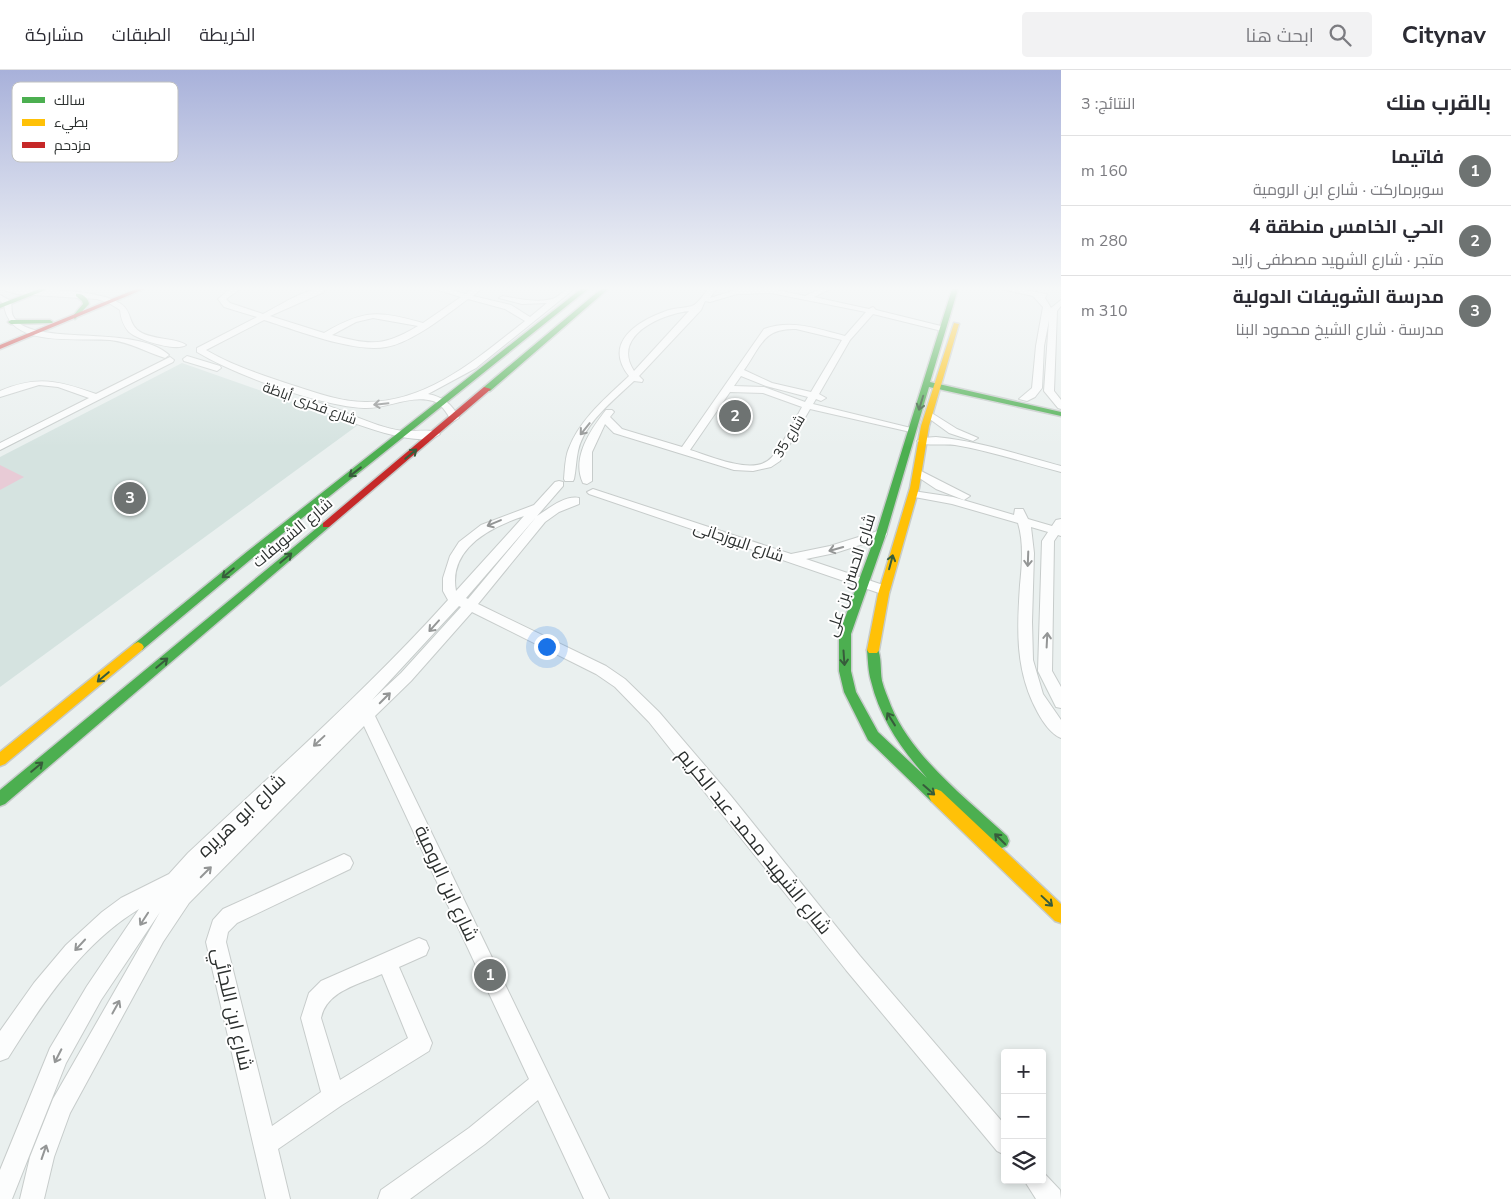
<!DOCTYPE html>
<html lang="ar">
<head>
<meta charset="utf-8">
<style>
	body { margin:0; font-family:"Nunito Sans",Cairo,sans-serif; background:#f2f2f3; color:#2b2b33; direction:rtl }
	.controls { position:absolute; right:15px; bottom:15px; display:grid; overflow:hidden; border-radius:5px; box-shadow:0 2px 8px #0003 }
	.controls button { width:45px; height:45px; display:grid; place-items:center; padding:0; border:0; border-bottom:1px solid #e1e1e2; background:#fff; color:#2b2b33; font:25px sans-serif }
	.you { position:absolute; left:546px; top:576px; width:18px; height:18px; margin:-12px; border:4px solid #fff; border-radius:50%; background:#1a73e8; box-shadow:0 0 0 8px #1a73e833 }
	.badge { display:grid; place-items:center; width:32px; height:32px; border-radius:50%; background:#6e7372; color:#fff; font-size:16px; font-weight:700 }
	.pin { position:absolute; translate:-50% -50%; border:2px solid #fff; box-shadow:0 1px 5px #0006 }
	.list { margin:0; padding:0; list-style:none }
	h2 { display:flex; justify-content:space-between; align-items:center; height:65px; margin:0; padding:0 20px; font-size:21px }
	h2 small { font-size:16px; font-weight:400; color:#7c7c81 }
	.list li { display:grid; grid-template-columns:32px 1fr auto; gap:15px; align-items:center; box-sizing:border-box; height:70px; padding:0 20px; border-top:1px solid #e1e1e2 }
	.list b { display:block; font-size:19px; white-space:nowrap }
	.list p { margin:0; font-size:16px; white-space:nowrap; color:#7c7c81 }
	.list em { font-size:16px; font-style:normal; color:#7c7c81 }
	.icon { flex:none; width:28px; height:28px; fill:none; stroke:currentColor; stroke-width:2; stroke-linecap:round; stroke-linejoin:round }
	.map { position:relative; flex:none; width:1061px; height:1129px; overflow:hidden; direction:ltr }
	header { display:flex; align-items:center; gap:30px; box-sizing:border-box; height:70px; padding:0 25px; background:#fff; border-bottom:1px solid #e1e1e2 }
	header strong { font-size:24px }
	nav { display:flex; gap:28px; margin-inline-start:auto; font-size:18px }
	.search { width:350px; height:45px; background:#f2f2f3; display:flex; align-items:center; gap:12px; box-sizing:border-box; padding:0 18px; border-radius:5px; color:#7c7c81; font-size:19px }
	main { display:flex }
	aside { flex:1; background:#fff }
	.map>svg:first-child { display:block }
	.built { fill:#d5e3e0 }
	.green { fill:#e8cbd6 }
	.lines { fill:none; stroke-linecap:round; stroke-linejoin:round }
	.street-casing { stroke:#c7cccb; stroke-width:2 }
	.fast-casing { stroke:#c7cccb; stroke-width:3 }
	.slow-casing { stroke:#c7cccb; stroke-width:3 }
	.jam-casing { stroke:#c7cccb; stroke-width:3 }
	.street { fill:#fcfdfd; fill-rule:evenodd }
	.fast { fill:#4caf50; fill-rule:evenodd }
	.slow { fill:#ffc107; fill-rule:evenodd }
	.jam { fill:#c62828; fill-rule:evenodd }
	.oneway { stroke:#375c3b }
	.oneway2 { stroke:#949696 }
	.labels { text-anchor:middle; stroke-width:4; stroke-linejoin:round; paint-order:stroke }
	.far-street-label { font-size:14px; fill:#2c302f; stroke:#fff }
	.street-label { font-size:16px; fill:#2c302f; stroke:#fff }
	.near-street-label { font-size:19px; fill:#2c302f; stroke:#fff }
	.key { fill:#fff; stroke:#c0c1c1; stroke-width:1 }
	.key-label { font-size:14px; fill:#2c302f }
</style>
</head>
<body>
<header>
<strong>Citynav</strong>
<div class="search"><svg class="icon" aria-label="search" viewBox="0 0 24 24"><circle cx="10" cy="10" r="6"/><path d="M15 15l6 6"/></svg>ابحث هنا</div>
<nav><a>الخريطة</a><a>الطبقات</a><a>مشاركة</a></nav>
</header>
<main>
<aside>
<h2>بالقرب منك<small>النتائج: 3</small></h2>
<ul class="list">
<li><span class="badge">1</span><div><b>فاتيما</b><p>سوبرماركت · شارع ابن الرومية</p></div><em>160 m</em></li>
<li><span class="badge">2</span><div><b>الحي الخامس منطقة 4</b><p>متجر · شارع الشهيد مصطفى زايد</p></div><em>280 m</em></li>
<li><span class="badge">3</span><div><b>مدرسة الشويفات الدولية</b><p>مدرسة · شارع الشيخ محمود البنا</p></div><em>310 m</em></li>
</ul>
</aside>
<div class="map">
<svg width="1061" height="1129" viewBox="0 0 1061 1129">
	<rect width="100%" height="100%" fill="#eaf0ef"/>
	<polygon class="built" points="182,293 358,355 0,617 0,387"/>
	<polygon class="green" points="0,395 24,407 0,420"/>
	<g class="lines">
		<g class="street-casing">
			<g id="street">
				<path d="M0,219C30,219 97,218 121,234C133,242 127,255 142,263C155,270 177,268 186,275C176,282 138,270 129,262C123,255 121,249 120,240L109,233L97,229L17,224Z"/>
				<path d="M230,219H240L226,229L230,233L263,244C281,235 303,219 324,219V222L270,246L324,263C365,239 378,241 423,253L461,227L435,219H448L466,224L472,219H481L473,226L511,235L530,247L547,233L522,234L499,228L503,226C518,229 537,233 552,229C562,226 561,219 574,219L476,298L428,324C443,327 452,334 459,348L454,351L451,350C446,342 442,334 433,331C411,324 387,339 364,338C320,336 235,305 197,282V278L257,247L224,237L218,229ZM468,229L505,239L525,251C479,287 428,333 365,332C342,332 317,323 295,316C265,306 233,296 206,280L264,250C296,260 354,283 386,277C412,273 447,244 468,229ZM373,248L418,256C383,277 370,275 332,265L356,252Z"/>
				<path d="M708,219H716L710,228L736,220L773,219L805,226L820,219H830L814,227L869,239L873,237L876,240L945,257L946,259L942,261L873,244L850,270L819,324L826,328L821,331L816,329L813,334L915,359V363L810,339L780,391L771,397L753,401L734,400L614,363L605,354L592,382V411L587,414L583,413C571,388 591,359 606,340H612L614,342L610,347L622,359L682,377L764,259C792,249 818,259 845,266L866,242L771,223L737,224L710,232L705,231L701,240L639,306L643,310L642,312L634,311C614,330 584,353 578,381C576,390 576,400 574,409L573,411H565L564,409C565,399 565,387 569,378C580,349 607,327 629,306C602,272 639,250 669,240C676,238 685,238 692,236C698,234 704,224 708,219ZM689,241L634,301C611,266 661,244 689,241ZM796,259L842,270L811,322L772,313L744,300C761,276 763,258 796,259ZM741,306L766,316L808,327L805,332L764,317L734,316ZM730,322L763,323L802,337C793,353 784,373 772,387C755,407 711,386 690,380Z"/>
				<polygon points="1002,219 1018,219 1047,224 1045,228 1051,238 1061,230 1061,236 1057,241 1054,321 1061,330 1061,339 1058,338 1044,321 1049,250 1044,276 1042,318 1035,327 1027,331 1019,329 1032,318 1036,276 1043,237 1033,226"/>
				<path d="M0,225L11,231C12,236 11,242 13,246C28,278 136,253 169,285L165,288C146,282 130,272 110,270C77,267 8,279 4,234L0,231Z"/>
				<polygon points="187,286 220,296 221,298 217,301 184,291 183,289"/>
				<path d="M170,287L174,290L173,292L0,380V373L89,328L58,317L39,315L0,327V321C38,305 59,311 96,324Z"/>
				<path d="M310,330C341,338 370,356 402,361C413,362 433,358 440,364C419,383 331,344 307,335L305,333Z"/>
				<polygon points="930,342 957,359 978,368 973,371 949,363 927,347 927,343"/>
				<path d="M936,367C979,371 1020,385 1061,396V402C1026,393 991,381 955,375C945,373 924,377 917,371L922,368Z"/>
				<polygon points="919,400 970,426 964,430 936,419 915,405 915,401"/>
				<path d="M559,411L563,412V416L466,528L468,529L537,446C548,439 565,425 579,428V434L559,442L545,452L478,534L606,596L625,609L659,642L731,726L860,886L1005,1055V1085L997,1081L846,900L649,652L615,617L596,604L472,542L411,611L375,646L609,1129H584L538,1030L485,1074L410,1129H378L381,1120L469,1058L529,1009L364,656L189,833L163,872L70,1043L54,1087L44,1129H20L30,1087L53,1029L160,842L158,845L101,930L66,993L12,1129H0V1100L50,978L87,916L139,839C82,874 43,932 8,988L0,991V961L34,913L66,875L102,842L121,828L169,804L188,783C276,700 367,620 448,530L443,521V508L450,486L459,472L481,455L534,435L555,412ZM524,446L456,521C448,478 491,457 524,446ZM459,536L461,537L401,603L372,630Z"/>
				<polygon points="593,419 791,484 830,476 881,460 885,461 887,464 885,467 835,483 806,489 889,517 890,520 889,523 879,523 589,424 587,422"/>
				<path d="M913,421L953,427L1014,445L1015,439H1023L1028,449L1052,456L1056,450L1061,449V466L1058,465L1054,471L1052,601L1061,617V638L1056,637L1038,601L1042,471L1048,462L1031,457L1034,483L1032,552L1033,590L1043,624L1061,650V668C1051,664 1043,652 1038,643C1015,602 1017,560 1020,515C1022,495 1024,473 1018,453L952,434L909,426V422Z"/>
				<path d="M344,784L350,787L353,793L350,799L237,853L228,862L226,872L272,1056L321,1022L301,948L309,923L321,911L419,868L426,871L429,878L426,885L399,897L432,973L429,981L342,1035L278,1079L290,1129H266L206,872L213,850L223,839ZM382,904L408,968L340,1010L321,948C326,921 360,914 382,904Z"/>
				<polygon points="1042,1101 1060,1120 1061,1129 1036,1129 1024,1110 1042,1110"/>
			</g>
		</g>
		<g class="fast-casing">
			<g id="fast">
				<polygon points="39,219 48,219 0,238 0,234"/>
				<polygon points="581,219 588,219 256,485 142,580 134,580 132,577 134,574 248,481"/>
				<polygon points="601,219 608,219 490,321 484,321 484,317"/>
				<path d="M952,219H958L930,312L1061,342V346L929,317L886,464L851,564V601L856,622L878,662L927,708C902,680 880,649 871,611C868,601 868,590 867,580L869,577H877C882,587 880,600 882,611C884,619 888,628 891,636C912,687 967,729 1007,766L1009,771L1007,776L1002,778L997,776L942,724L941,731L936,733L931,731L868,670L844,622L839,601V564L876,464Z"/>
				<path d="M76,224C82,223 88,228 89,234L75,249L72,247L83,234L82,231L76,226Z"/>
				<polygon points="50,250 53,252 52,253 11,254 8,252 11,250"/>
				<polygon points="326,452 329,453 329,457 5,734 0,736 0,720 323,453"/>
			</g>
		</g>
		<g class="slow-casing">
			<g id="slow">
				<polygon points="954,253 959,254 929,356 919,418 889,524 879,580 877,583 869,583 867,580 878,524 910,418 921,356"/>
				<polygon points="138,572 142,574 144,577 142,580 5,694 0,696 0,682 134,574"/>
				<polygon points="936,719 941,721 1061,834 1061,853 1055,851 931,731 929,726 931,721"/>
			</g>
		</g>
		<g class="jam-casing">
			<g id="jam">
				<polygon points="136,219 144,219 0,279 0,275"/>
				<polygon points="484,317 491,319 329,457 323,457 323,453"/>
			</g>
		</g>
		<use href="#street" class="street"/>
		<use href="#fast" class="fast"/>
		<use href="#slow" class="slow"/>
		<use href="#jam" class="jam"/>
	</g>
	<defs><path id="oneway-shaft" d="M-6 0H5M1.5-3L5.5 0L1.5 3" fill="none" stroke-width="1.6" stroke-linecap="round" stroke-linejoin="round" transform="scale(1.25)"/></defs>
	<g class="oneway">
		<use href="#oneway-shaft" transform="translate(921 333) rotate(107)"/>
		<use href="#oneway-shaft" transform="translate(411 384) rotate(-40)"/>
		<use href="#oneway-shaft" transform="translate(355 402) rotate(142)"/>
		<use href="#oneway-shaft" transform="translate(286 488) rotate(-40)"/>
		<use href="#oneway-shaft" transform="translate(891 492) rotate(-75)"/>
		<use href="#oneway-shaft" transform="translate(228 503) rotate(141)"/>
		<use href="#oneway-shaft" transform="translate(844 588) rotate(86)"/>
		<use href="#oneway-shaft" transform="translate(162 593) rotate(-40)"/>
		<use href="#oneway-shaft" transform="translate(103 607) rotate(140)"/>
		<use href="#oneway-shaft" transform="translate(891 649) rotate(-122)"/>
		<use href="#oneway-shaft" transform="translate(37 697) rotate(-40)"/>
		<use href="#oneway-shaft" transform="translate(929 720) rotate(41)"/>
		<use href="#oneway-shaft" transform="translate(1000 769) rotate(-135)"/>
		<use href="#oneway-shaft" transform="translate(1047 831) rotate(43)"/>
	</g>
	<g class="oneway2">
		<use href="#oneway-shaft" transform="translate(381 334) rotate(174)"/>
		<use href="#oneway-shaft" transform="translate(585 359) rotate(129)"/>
		<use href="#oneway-shaft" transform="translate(494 453) rotate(157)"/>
		<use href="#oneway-shaft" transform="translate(836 479) rotate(164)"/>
		<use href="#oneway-shaft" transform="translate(1028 489) rotate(92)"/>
		<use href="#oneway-shaft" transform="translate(434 556) rotate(132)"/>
		<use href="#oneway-shaft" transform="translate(1047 570) rotate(-87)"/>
		<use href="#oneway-shaft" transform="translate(385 628) rotate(-45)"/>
		<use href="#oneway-shaft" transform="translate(319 671) rotate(137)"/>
		<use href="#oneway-shaft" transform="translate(206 802) rotate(-45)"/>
		<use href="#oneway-shaft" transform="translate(144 849) rotate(123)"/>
		<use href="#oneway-shaft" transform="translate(80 875) rotate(133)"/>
		<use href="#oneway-shaft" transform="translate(116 937) rotate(-61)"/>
		<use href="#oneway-shaft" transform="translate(58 986) rotate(117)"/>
		<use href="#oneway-shaft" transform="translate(44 1082) rotate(-71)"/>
	</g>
	<linearGradient id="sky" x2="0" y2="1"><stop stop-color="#a8b1da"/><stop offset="0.58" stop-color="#f6f8f8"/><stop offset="1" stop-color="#f6f8f8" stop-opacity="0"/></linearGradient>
	<rect width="1061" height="377" fill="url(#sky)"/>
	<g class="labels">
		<g class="far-street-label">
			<text transform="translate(310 333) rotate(20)" y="5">شارع فكرى أباظة</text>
			<text transform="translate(789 366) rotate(-59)" y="5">شارع 35</text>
		</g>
		<g class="street-label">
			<text transform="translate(292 462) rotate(-40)" y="6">شارع الشويفات</text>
			<text transform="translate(739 471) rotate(19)" y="6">شارع البوزجانى</text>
			<text transform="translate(850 505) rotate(-72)" y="6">شارع الحسن بن على</text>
		</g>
		<g class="near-street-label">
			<text transform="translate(241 745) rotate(-43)" y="7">شارع ابو هريره</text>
			<text transform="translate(755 771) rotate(51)" y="7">شارع الشهيد محمد عبد الكريم</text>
			<text transform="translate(447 813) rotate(65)" y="7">شارع ابن الرومية</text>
			<text transform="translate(233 939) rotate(77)" y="7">شارع ابن اللجائي</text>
		</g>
	</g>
	<rect x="12" y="12" width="166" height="80" rx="8" class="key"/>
	<rect x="22" y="27" width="23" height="6" fill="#4caf50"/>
	<rect x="22" y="49" width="23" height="7" fill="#ffc107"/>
	<rect x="22" y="72" width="23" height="6" fill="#c62828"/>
	<g class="key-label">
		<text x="54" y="35">سالك</text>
		<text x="54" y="57">بطيء</text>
		<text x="54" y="80">مزدحم</text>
	</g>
</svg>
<div class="controls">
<button>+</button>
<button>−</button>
<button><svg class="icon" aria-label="layers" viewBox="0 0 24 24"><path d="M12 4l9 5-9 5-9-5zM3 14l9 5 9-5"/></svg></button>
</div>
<div class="you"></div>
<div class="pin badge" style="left:490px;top:905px">1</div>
<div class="pin badge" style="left:735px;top:346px">2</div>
<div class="pin badge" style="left:130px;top:428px">3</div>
</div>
</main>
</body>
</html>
